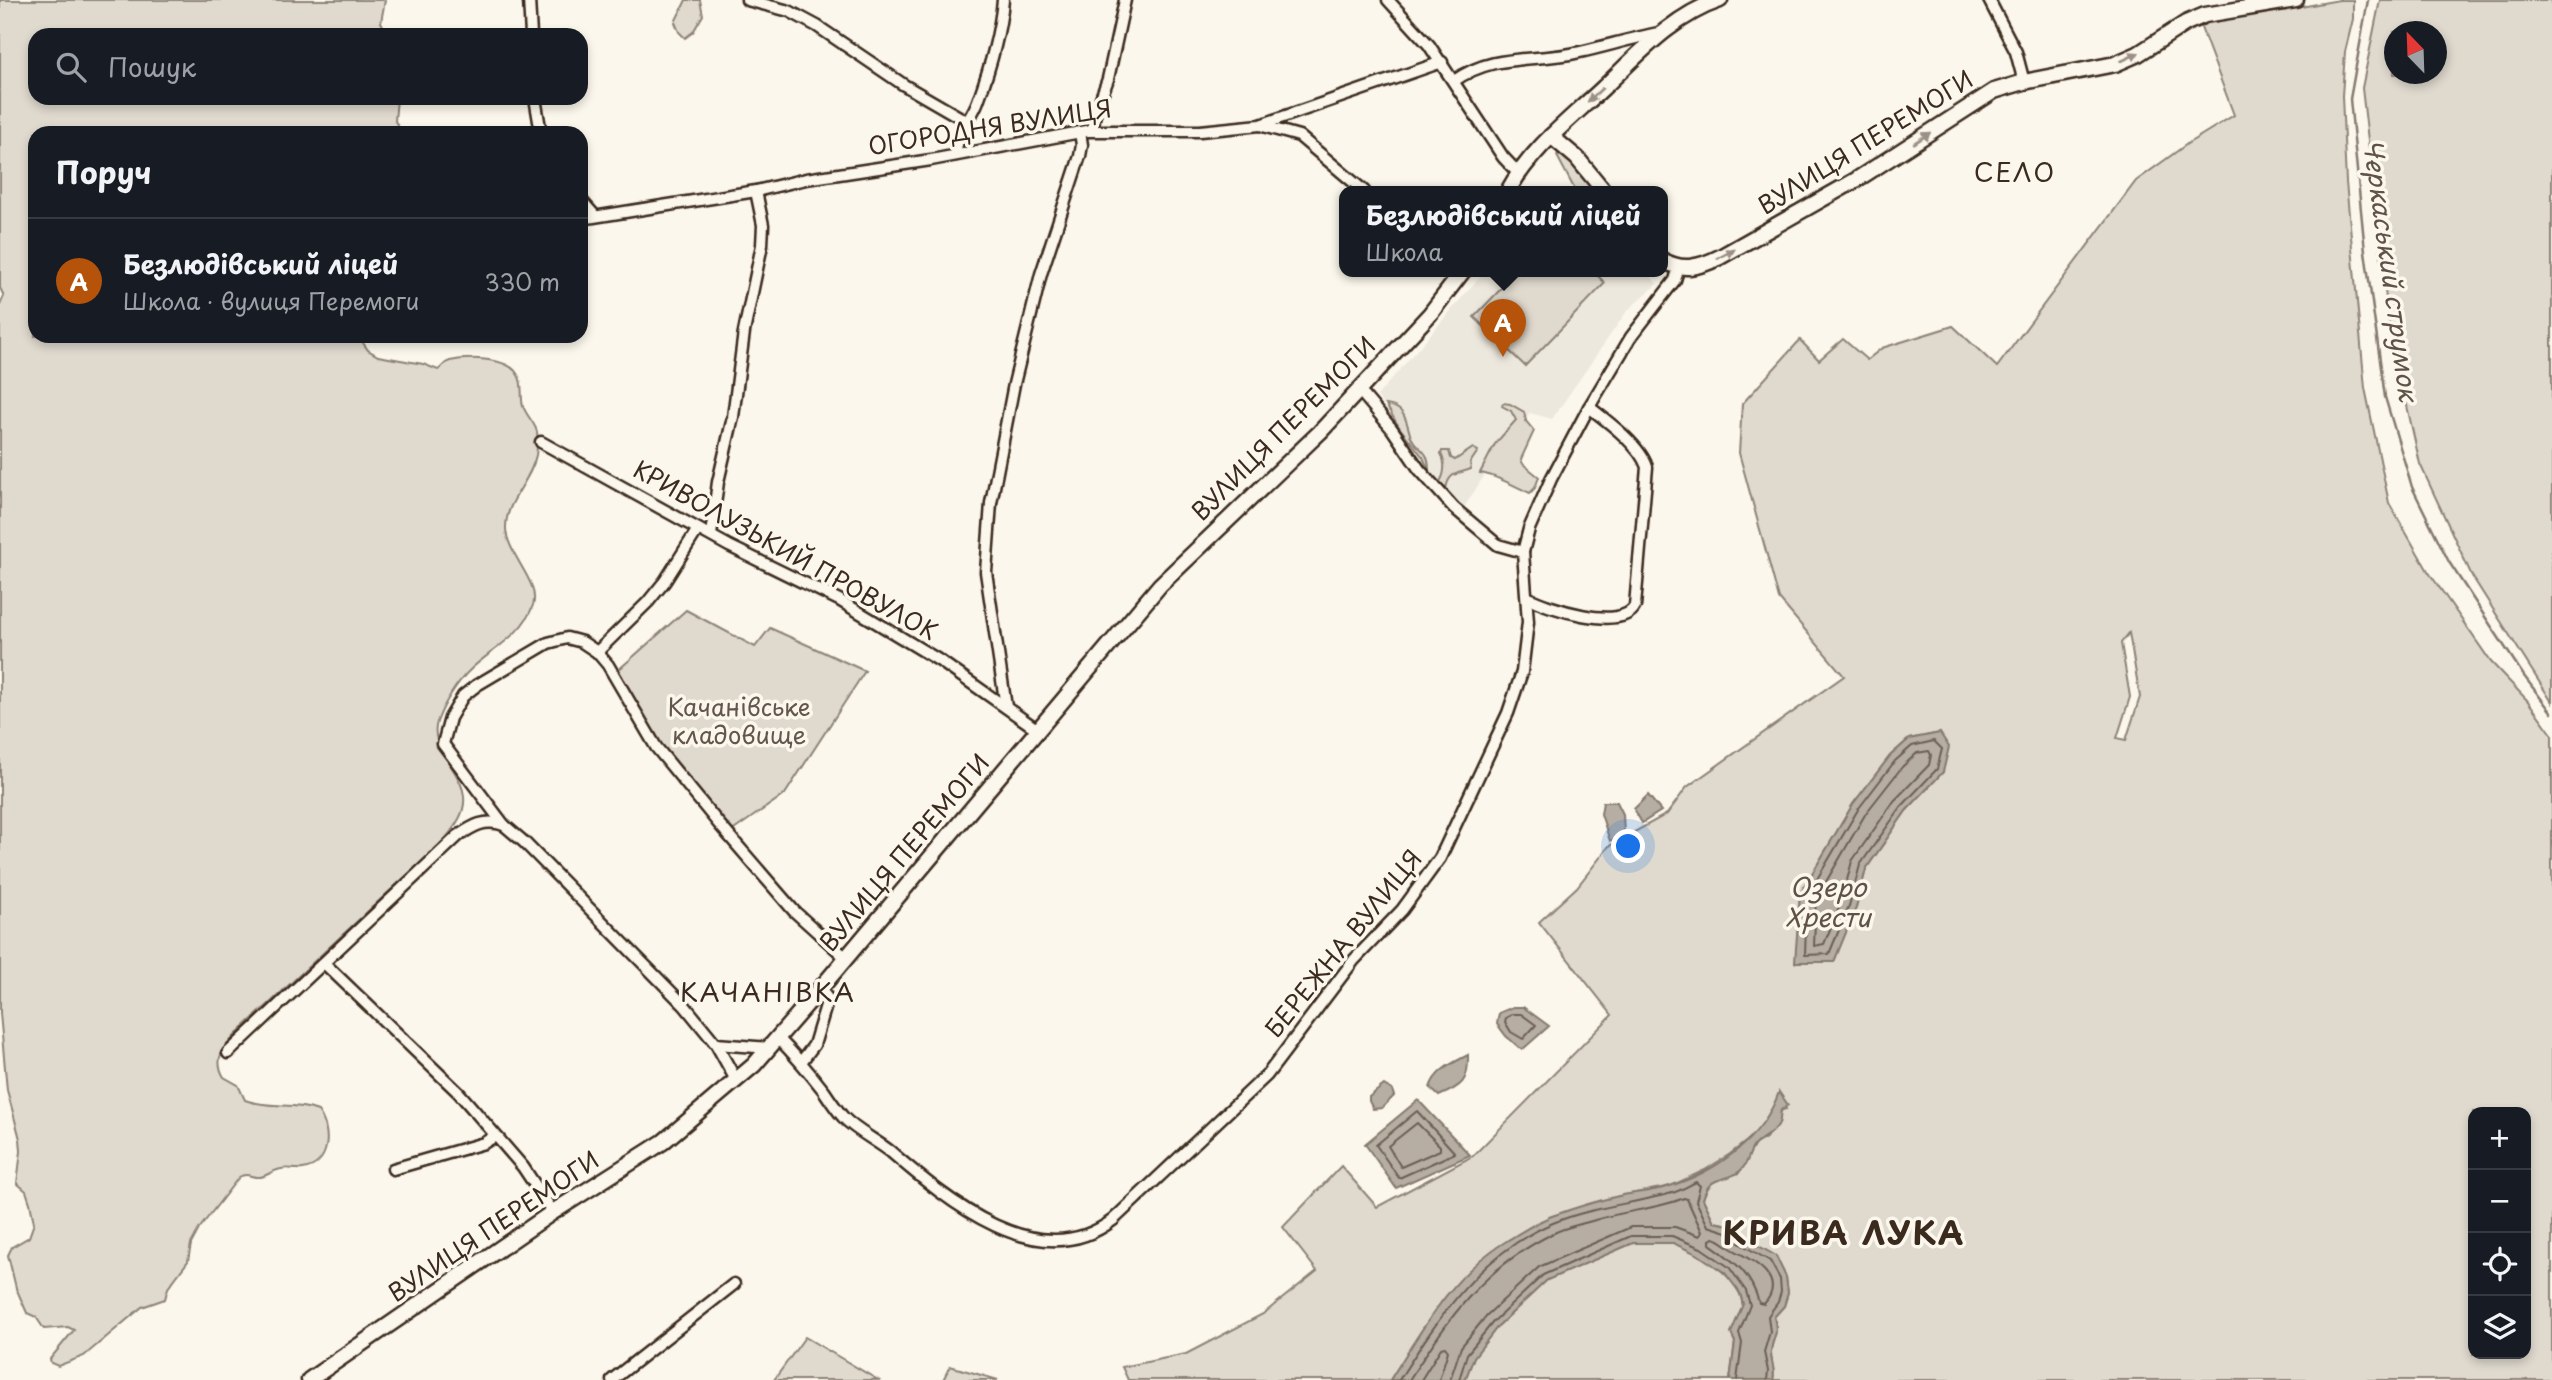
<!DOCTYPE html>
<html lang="uk">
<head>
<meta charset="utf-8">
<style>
	body { margin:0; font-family:"Playpen Sans",sans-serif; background:#242831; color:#f1f3f6 }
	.controls { position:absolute; right:21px; bottom:21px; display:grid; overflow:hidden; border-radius:14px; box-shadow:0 4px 10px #0003 }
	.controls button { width:63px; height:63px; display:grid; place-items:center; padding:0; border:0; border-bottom:2px solid #363941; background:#171b24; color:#f1f3f6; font:35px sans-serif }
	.compass { position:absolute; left:2384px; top:21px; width:63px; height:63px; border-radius:50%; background:#171b24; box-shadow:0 4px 10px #0003; rotate:337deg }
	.you { position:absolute; left:1629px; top:847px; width:24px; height:24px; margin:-18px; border:5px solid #fff; border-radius:50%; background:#1a73e8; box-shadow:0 0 0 10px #1a73e833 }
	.badge { display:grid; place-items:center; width:46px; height:46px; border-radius:50%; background:#b45309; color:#fff; font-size:23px; font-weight:700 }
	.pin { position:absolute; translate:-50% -58px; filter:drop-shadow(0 2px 4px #0008) }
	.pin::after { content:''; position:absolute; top:37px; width:24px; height:21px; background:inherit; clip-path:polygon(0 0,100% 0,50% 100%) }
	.popup { position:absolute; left:1339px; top:186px; width:329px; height:91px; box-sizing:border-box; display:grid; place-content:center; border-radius:14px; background:#171b24; filter:drop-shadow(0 2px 5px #0005); font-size:23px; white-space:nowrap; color:#9ea1a6 }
	.popup b { font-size:26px; color:#f1f3f6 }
	.popup::after { content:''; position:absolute; left:50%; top:100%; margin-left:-14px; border:14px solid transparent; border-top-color:#171b24 }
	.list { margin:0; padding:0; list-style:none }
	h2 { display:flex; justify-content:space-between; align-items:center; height:91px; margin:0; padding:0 28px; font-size:30px }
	h2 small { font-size:23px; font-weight:400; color:#9ea1a6 }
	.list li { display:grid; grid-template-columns:46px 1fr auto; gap:21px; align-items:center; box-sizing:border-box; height:126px; padding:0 28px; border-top:2px solid #363941 }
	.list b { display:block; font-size:26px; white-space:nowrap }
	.list p { margin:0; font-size:23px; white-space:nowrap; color:#9ea1a6 }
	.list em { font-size:23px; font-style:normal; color:#9ea1a6 }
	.icon { flex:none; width:38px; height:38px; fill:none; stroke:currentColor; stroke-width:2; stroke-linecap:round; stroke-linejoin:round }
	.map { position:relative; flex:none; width:2552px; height:1380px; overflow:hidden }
	.search { position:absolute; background:#171b24; box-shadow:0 4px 10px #0003; left:28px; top:28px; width:560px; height:77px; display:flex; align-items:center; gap:18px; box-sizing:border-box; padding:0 24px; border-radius:21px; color:#9ea1a6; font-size:26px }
	.panel { position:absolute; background:#171b24; box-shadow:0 4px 10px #0003; left:28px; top:126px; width:560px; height:217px; border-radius:21px }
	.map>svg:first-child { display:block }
	.built { fill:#ede8dd }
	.green { fill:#dfd9ce; stroke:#8d8276; stroke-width:2; fill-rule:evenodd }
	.water { fill:#b6aea2; stroke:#85796d; stroke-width:2 }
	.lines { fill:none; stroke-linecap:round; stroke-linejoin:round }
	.shore { stroke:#6c5f53; stroke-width:2 }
	.stream { stroke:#85796d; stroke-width:2.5 }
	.street-casing { stroke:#3b2a1e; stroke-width:15 }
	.secondary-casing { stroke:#3b2a1e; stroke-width:19 }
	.street { stroke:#fbf7ec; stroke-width:10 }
	.secondary { stroke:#fbf7ec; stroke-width:14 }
	.oneway { fill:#9b9085 }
	.labels { text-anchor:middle; stroke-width:7; stroke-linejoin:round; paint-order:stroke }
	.street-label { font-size:24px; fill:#3b2a1e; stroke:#fbf7ec }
	.park-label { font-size:24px; fill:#64564a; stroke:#fbf7ec }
	.neighbourhood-label { font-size:26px; letter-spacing:2px; fill:#3b2a1e; stroke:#fbf7ec }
	.water-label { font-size:26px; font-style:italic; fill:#605246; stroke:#fbf7ec }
	.district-label { font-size:32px; font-weight:bold; letter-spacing:2px; fill:#3b2a1e; stroke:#fbf7ec }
</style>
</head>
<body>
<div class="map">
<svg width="2552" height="1380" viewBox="0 0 2552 1380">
	<rect width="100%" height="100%" fill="#fbf7ec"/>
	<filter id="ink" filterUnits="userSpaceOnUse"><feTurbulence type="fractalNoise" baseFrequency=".0143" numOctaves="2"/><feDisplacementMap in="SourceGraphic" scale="14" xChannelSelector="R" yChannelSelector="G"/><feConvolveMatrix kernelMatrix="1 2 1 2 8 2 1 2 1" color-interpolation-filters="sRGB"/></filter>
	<g filter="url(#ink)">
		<polygon class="built" points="1485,271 1647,271 1657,284 1627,311 1552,419 1530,413 1510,435 1463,509 1441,485 1377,396"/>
		<g class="green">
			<path d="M0,0H385L381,22L388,35H35V98H397L395,121L402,133H35V336H351L361,340L368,350L378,356L423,364L438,370C443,367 443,363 450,361C467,357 509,357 518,375C524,384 520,396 523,406C526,415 533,421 536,429C539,435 537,448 536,455C531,481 506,501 506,527C505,552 541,583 533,605C523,635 492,649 471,669C457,682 444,703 437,722C426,755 481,779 459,819C445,845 416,867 394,887C352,926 311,964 270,1003C254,1018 234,1033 222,1052C218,1060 219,1069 224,1077L238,1085L245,1100C269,1109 296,1102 318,1111C332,1130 331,1165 303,1169C295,1170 288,1167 281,1169C274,1170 267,1176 260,1177C251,1178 248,1172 239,1177L199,1229L191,1244L188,1261L168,1288L165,1299L142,1307L84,1356L58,1366L51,1363L50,1359L74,1330L68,1327L44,1329L36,1317L27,1313L16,1288L8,1255L12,1247L29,1237L34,1223L30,1203L26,1191L17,1183L21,1151L20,1139L7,1090L0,1013V305L4,296L0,288Z"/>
			<polygon points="686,0 700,0 703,15 693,32 685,38 679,32 675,22"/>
			<path d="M2339,0H2353V19L2345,52L2342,96L2346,182L2365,388L2389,503L2428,571L2491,662L2527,700L2552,734V1380H1773C1776,1369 1770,1361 1771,1351C1773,1333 1779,1338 1774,1317L1784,1306L1788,1293L1786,1277L1775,1256L1736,1233L1734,1226L1714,1222L1703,1199C1709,1178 1720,1179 1739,1173L1755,1144L1766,1138L1782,1110L1786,1109L1779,1093L1773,1107L1757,1133L1730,1154L1705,1170L1671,1186L1620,1196L1550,1217L1423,1329L1390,1380H1128L1122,1367L1186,1354L1263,1314L1317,1271L1283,1227L1341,1166L1377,1207L1473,1156L1612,1015L1539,922L1577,887L1609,846L1667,814L1687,787L1844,676L1779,599L1739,453L1742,404L1800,340L1819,360L1843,339L1867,360L1882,348L1953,326L1997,367L2136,181L2187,144L2234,115L2200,25L2222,11L2290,9ZM2129,633L2140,697L2126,740L2117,738L2130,697L2121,643ZM1940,733L1943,772L1906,811L1866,869L1856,908L1796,962L1800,894L1853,804L1890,756L1909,739ZM2473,1112H2526V1354H2473Z"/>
			<path d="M2380,0H2552V702L2472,576L2420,464L2389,325L2362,88ZM2394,32H2436V74H2394Z"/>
			<polygon points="1558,153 1575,164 1578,173 1595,191 1575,190 1557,156"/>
			<polygon points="1518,271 1593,271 1605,283 1525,366 1474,317"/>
			<path d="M1503,403L1510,404L1524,412L1526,421L1534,431L1521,459L1523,464L1539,477L1535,488L1530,493C1514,486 1496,475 1480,473L1495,444L1516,420L1511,411L1502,406Z"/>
			<path d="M1386,405C1407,407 1406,423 1411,437C1418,452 1429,447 1429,471L1423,457L1399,427Z"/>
			<path d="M1473,448L1478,451L1470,463L1471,469C1459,474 1449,471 1446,489L1443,488L1439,483C1445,475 1446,463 1441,454L1442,451H1449L1451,458L1455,460Z"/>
			<polygon points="686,610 755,647 770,628 865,671 785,794 731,832 664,753 616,672"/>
			<path d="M1633,1243C1645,1243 1660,1240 1672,1243C1695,1247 1739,1278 1742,1302C1744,1312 1736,1324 1731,1333L1735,1342L1730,1380H1465L1474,1357L1498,1326L1547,1280Z"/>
			<polygon points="805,1337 878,1380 774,1380"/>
			<polygon points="950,1366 998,1380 943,1380"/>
		</g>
		<g class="water">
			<polygon points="1940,733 1949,747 1943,772 1906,811 1866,869 1856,908 1834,962 1795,962 1800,894 1853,804 1890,756 1909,739"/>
			<polygon points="1648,795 1661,811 1642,823 1634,809"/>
			<polygon points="1603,802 1617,802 1623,814 1624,833 1610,841 1601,814"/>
			<polygon points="1513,1007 1523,1007 1549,1026 1522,1050 1506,1036 1497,1024 1499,1013"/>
			<path d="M1468,1055C1469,1082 1462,1086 1439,1096L1430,1088C1435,1070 1453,1063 1468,1055Z"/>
			<polygon points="1384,1085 1392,1090 1394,1096 1382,1108 1373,1109 1369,1101 1369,1097"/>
			<path d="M1779,1092L1788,1105L1781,1110C1779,1117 1782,1119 1778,1125C1772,1135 1759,1138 1753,1147C1748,1155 1748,1165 1740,1171C1724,1184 1710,1173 1703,1199L1714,1222L1734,1226L1736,1233L1776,1256L1786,1277L1788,1293L1784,1306L1774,1317C1779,1338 1773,1333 1771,1351C1770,1361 1776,1369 1773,1380H1730L1735,1342L1731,1333L1743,1304L1740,1293L1725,1273L1697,1254L1673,1243H1633L1547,1280L1498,1326L1474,1357L1465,1380H1390C1421,1331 1454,1272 1505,1242C1520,1233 1536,1222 1552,1216C1574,1208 1600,1200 1623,1195C1639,1192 1655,1191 1670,1186C1716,1172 1763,1138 1779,1092Z"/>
			<polygon points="1418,1100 1470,1155 1396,1188 1365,1144"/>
		</g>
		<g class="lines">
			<g class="shore">
				<polygon points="1934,741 1942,749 1937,769 1901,807 1860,865 1849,906 1829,954 1805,955 1807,896 1859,808 1895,761 1912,746"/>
				<polygon points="1929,751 1931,755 1929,765 1894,801 1852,861 1841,903 1824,944 1814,946 1816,899 1866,813 1902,767 1917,753"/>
				<polygon points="1513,1014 1521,1014 1536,1025 1523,1039 1511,1032 1505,1022 1506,1018"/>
				<polygon points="1417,1111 1455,1153 1399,1178 1376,1145"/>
				<polygon points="1417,1123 1440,1146 1440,1150 1401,1167 1388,1146"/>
				<path d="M1714,1238C1722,1240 1725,1245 1732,1249C1752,1260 1788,1278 1764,1304L1759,1303C1751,1273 1735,1262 1710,1244V1240Z"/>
				<path d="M1399,1380C1439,1317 1481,1253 1553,1223C1591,1207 1632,1204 1672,1193C1680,1191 1688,1186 1696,1182L1700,1186L1696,1201L1708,1226L1727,1232L1732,1239L1770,1261L1780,1279L1781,1292L1778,1302L1768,1316L1770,1332L1764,1352L1768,1371L1767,1380"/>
				<path d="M1409,1380C1450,1316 1484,1267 1554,1233C1566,1227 1582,1224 1595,1220C1623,1211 1658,1209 1684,1198L1687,1199L1702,1232L1700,1236L1675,1227H1631L1539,1267L1487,1315L1461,1347L1450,1380"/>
				<polyline points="1421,1380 1441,1348 1445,1347 1448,1351 1439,1380"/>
				<polyline points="1459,1380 1467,1354 1493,1322 1543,1275 1631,1236 1672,1236 1701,1248 1729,1267 1746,1291 1750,1305 1739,1333 1742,1343 1737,1380"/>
			</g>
			<polyline class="stream" points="2368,0 2350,99 2365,251 2385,397 2412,487 2449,562 2524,676 2552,713"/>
			<g class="street-casing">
				<g id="street">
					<polyline points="529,0 531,35"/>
					<polyline points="747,0 789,11 817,26 904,85 968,122"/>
					<polyline points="1388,0 1429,45 1503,157 1518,173"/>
					<polyline points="1989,0 2016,52 2024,82"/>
					<path d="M1454,81C1494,52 1535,63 1580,52C1607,46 1632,38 1659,33"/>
					<polyline points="535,98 541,133"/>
					<polyline points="1263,126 1299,136 1364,191"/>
					<polyline points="1092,130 1095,114 1108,79 1125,0"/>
					<path d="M956,155C955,135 971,120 978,101C990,68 1000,34 1003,0"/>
					<polyline points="581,200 595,216"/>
					<polyline points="581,219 756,191 806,179 931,160 1086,131 1200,131 1260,125 1442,62"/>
					<polyline points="1359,390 1392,429 1419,469 1454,508 1498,545 1523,552"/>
					<polyline points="541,442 729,546 839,600 940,661 1038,730"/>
					<polyline points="711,535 718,482 733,417 744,332 762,245 763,225 756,191"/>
					<path d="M1527,597C1547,608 1622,632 1635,606L1647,467C1640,445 1607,421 1589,407"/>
					<polyline points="597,652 648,602 665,581 698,529"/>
					<polyline points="1006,707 986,572 991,503 1014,384 1041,274 1080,156 1082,145 1080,132"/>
					<polyline points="324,963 459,1093 523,1167 553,1212"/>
					<path d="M778,1038C795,1055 810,1073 824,1091C830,1100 836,1109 843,1117C856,1131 876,1140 891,1152C947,1200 1038,1277 1113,1220L1267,1075L1354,960L1402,910L1440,858L1508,713L1522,672L1528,622L1523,552L1529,529L1551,479L1589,407L1631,337L1675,280L1679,267"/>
					<polyline points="716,1044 770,1048"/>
					<path d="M228,1053L458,836C473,826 485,818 504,825"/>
					<polyline points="801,1062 814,1045 827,1002 828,999 820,989"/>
					<polyline points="736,1080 716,1044 685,1006 524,842 504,825 443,744 450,718 463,696 477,685 548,643 567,638 582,642 597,652 608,665 656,747 719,824 794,911 846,958"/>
					<polyline points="393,1169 484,1143 495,1136"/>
					<polyline points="612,1380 734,1284"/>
				</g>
			</g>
			<g class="secondary-casing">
				<g id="secondary">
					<polyline points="1551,136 1577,158 1604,191"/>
					<path d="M1508,191C1531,149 1568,121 1602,89C1638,55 1672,16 1720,0"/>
					<path d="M1662,260C1683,272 1700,267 1720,257L1856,180L1994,91L2024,82L2115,64L2138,54L2186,23L2205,15L2296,0"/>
					<polyline points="309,1380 553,1212 663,1142 754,1065 820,989 1160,585 1320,432 1430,314 1463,271"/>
				</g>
			</g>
			<use href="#street" class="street"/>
			<use href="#secondary" class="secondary"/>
		</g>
		<defs><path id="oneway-solid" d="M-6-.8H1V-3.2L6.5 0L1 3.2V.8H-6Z" transform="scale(1.75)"/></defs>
		<g class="oneway">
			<use href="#oneway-solid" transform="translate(2130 57) rotate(-26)"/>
			<use href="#oneway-solid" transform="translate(1595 95) rotate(137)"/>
			<use href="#oneway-solid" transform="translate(1922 138) rotate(-33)"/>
			<use href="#oneway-solid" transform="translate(1726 254) rotate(-28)"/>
		</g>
	</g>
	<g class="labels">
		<g class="street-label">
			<text transform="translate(990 128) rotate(-9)" y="8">ОГОРОДНЯ ВУЛИЦЯ</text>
			<text transform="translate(1866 143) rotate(-32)" y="8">ВУЛИЦЯ ПЕРЕМОГИ</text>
			<text transform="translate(1284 429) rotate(-45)" y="8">ВУЛИЦЯ ПЕРЕМОГИ</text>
			<text transform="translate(785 551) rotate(29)" y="8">КРИВОЛУЗЬКИЙ ПРОВУЛОК</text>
			<text transform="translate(905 853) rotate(-50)" y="8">ВУЛИЦЯ ПЕРЕМОГИ</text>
			<text transform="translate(1344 944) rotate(-51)" y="8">БЕРЕЖНА ВУЛИЦЯ</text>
			<text transform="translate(494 1227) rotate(-34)" y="8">ВУЛИЦЯ ПЕРЕМОГИ</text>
		</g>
		<g class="park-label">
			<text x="739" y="716">Качанівське<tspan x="739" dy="28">кладовище</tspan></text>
		</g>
		<g class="neighbourhood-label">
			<text x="2015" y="182">СЕЛО</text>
			<text x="768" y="1002">КАЧАНІВКА</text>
		</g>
		<g class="water-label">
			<text transform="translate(2390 270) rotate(82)" y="9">Черкаський струмок</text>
			<text x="1828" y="897">Озеро<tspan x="1828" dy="30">Хрести</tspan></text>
		</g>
		<g class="district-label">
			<text x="1844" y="1245">КРИВА ЛУКА</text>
		</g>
	</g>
</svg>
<div class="controls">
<button>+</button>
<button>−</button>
<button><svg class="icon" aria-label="locate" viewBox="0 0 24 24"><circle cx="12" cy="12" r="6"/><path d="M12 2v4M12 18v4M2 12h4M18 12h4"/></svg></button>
<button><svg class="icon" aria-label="layers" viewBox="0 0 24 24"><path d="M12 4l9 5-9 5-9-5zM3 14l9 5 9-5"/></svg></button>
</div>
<svg class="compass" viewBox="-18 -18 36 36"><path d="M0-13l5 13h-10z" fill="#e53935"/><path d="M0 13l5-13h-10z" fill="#9ea1a6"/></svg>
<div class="you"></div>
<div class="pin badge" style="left:1503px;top:357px">A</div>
<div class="popup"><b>Безлюдівський ліцей</b>Школа</div>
<div class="search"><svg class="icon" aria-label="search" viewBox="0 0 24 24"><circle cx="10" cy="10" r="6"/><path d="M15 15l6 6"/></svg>Пошук</div>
<section class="panel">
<h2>Поруч<small></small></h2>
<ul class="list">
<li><span class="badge">A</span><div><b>Безлюдівський ліцей</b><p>Школа · вулиця Перемоги</p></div><em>330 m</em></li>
</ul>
</section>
</div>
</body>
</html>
